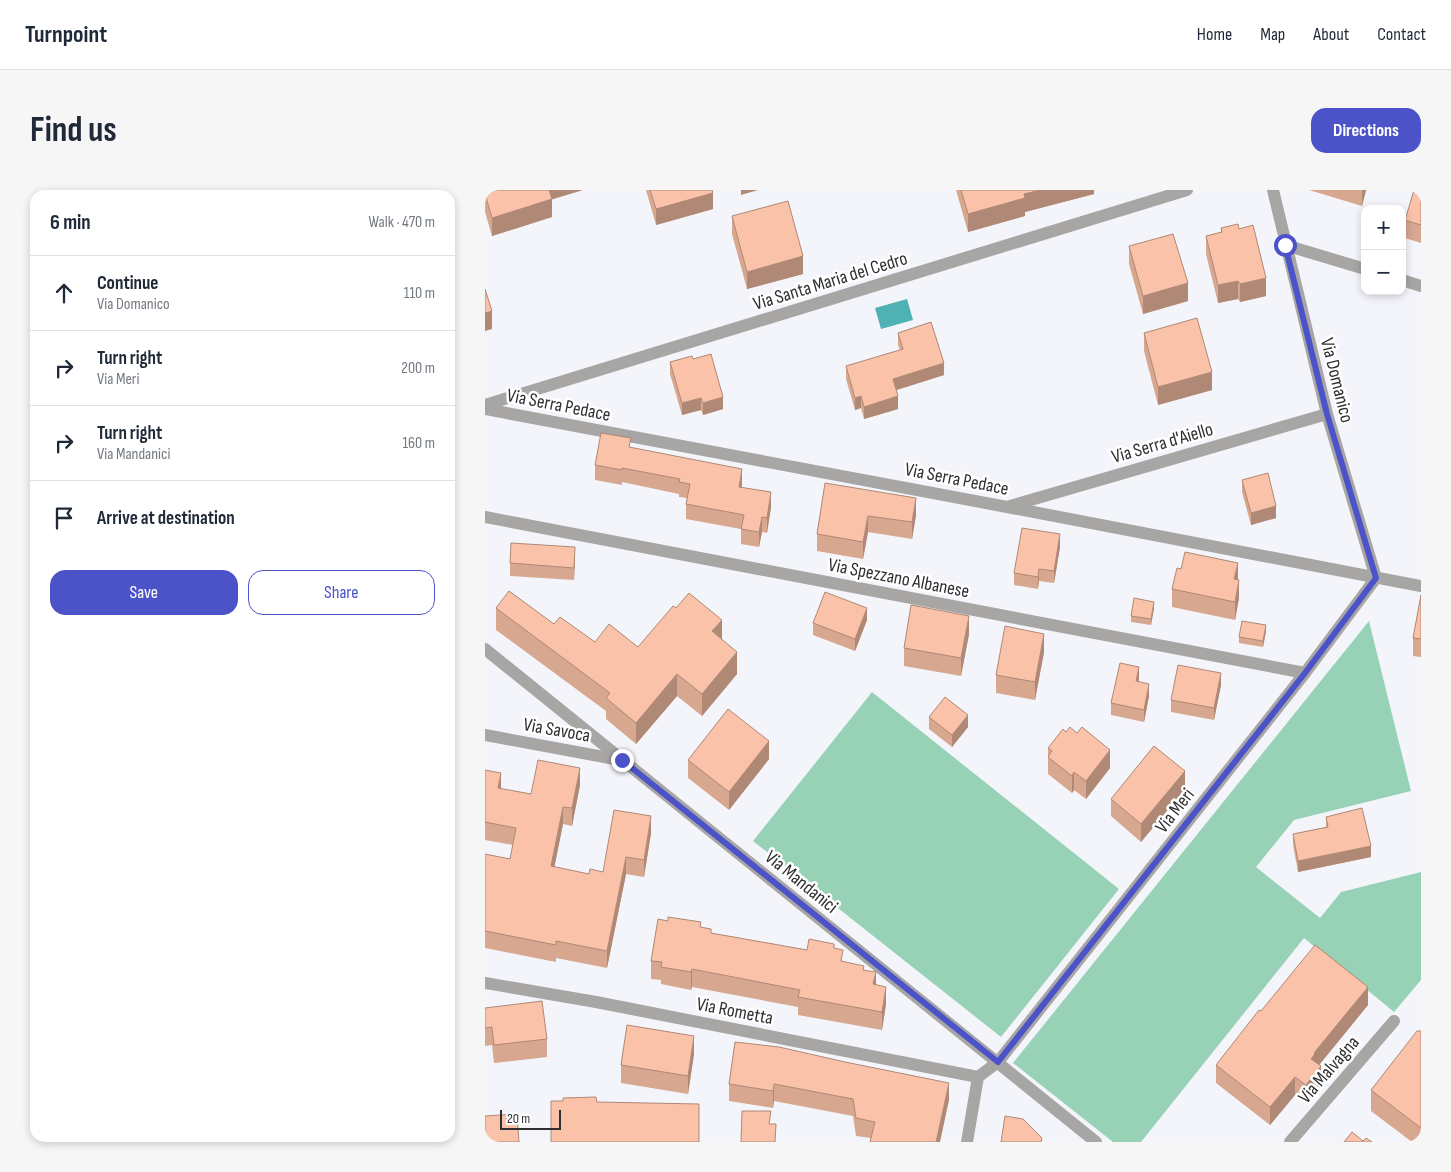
<!DOCTYPE html>
<html lang="en">
<head>
<meta charset="utf-8">
<style>
	body { margin:0; font-family:"Sofia Sans Condensed",sans-serif; background:#f6f6f7; color:#1f2937 }
	.controls { position:absolute; right:15px; top:15px; display:grid; overflow:hidden; border-radius:10px; box-shadow:0 2px 8px #0003 }
	.controls button { width:45px; height:45px; display:grid; place-items:center; padding:0; border:0; border-bottom:1px solid #e0e1e3; background:#fff; color:#1f2937; font:25px sans-serif }
	.scale { position:absolute; left:15px; bottom:12px; width:61px; box-sizing:border-box; padding-left:5px; border:2px solid #2f2f31; border-top:0; font-size:14px; line-height:18px; white-space:nowrap; color:#2f2f31; -webkit-text-stroke:4px #fff; paint-order:stroke }
	.stop { position:absolute; width:15px; height:15px; margin:-11px; border:4px solid #4c53c9; border-radius:50%; background:#fff }
	.stop.end { background:#4c53c9; border-color:#fff; box-shadow:0 1px 5px #0008 }
	.list { margin:0; padding:0; list-style:none }
	h2 { display:flex; justify-content:space-between; align-items:center; height:65px; margin:0; padding:0 20px; font-size:21px }
	h2 small { font-size:16px; font-weight:400; color:#747a83 }
	.list li { display:grid; grid-template-columns:32px 1fr auto; gap:15px; align-items:center; box-sizing:border-box; height:75px; padding:0 20px; border-top:1px solid #e0e1e3 }
	.list b { display:block; font-size:19px; white-space:nowrap }
	.list p { margin:0; font-size:16px; white-space:nowrap; color:#747a83 }
	.list em { font-size:16px; font-style:normal; color:#747a83 }
	.actions { display:flex; gap:10px; padding:15px 20px }
	.actions a { flex:1; padding:11px 0; border:1px solid #4c53c9; border-radius:15px; text-align:center; font-size:18px; color:#4c53c9 }
	.actions .main { background:#4c53c9; color:#fff }
	.icon { flex:none; width:28px; height:28px; fill:none; stroke:currentColor; stroke-width:2; stroke-linecap:round; stroke-linejoin:round }
	.map { position:relative; flex:none; width:936px; height:952px; overflow:hidden; border-radius:15px }
	header { display:flex; align-items:center; gap:30px; box-sizing:border-box; height:70px; padding:0 25px; background:#fff; border-bottom:1px solid #e0e1e3 }
	header strong { font-size:24px }
	nav { display:flex; gap:28px; margin-inline-start:auto; font-size:18px }
	.intro { display:flex; align-items:center; justify-content:space-between; box-sizing:border-box; height:120px; padding:0 30px }
	h1 { margin:0; font-size:35px }
	.button { padding:12px 22px; border-radius:15px; background:#4c53c9; color:#fff; font-size:18px; font-weight:700 }
	main { display:flex; gap:30px; padding:0 30px }
	aside { flex:1; background:#fff; border-radius:15px; box-shadow:0 2px 8px #0003 }
	.map>svg:first-child { display:block }
	.green { fill:#97d2b6 }
	.water { fill:#4eb1b4 }
	.lines { fill:none; stroke-linecap:round; stroke-linejoin:round }
	.minor { stroke:#a7a6a4; stroke-width:12 }
	.wall { fill:#d7a790 }
	.shaded-wall { fill:#af8876 }
	.building { fill:#fac2a8; stroke:#af8876 }
	.route { stroke:#4c53c9; stroke-width:6 }
	.labels { text-anchor:middle; stroke-width:5; stroke-linejoin:round; paint-order:stroke }
	.street-label { font-size:19px; fill:#2f2f31; stroke:#fff }
</style>
</head>
<body>
<header>
<strong>Turnpoint</strong>
<nav><a>Home</a><a>Map</a><a>About</a><a>Contact</a></nav>
</header>
<div class="intro"><h1>Find us</h1><a class="button">Directions</a></div>
<main>
<aside>
<h2>6 min<small>Walk · 470 m</small></h2>
<ul class="list">
<li><svg class="icon" aria-label="ahead" viewBox="0 0 24 24"><path d="M12 20V5M6 11l6-6 6 6"/></svg><div><b>Continue</b><p>Via Domanico</p></div><em>110 m</em></li>
<li><svg class="icon" aria-label="right" viewBox="0 0 24 24"><path d="M7 20v-9h11M14 6l5 5-5 5"/></svg><div><b>Turn right</b><p>Via Meri</p></div><em>200 m</em></li>
<li><svg class="icon" aria-label="right" viewBox="0 0 24 24"><path d="M7 20v-9h11M14 6l5 5-5 5"/></svg><div><b>Turn right</b><p>Via Mandanici</p></div><em>160 m</em></li>
<li><svg class="icon" aria-label="arrive" viewBox="0 0 24 24"><path d="M6 21V4h12l-3 4 3 4H6"/></svg><div><b>Arrive at destination</b></div></li>
</ul>
<div class="actions"><a class="main">Save</a><a>Share</a></div>
</aside>
<div class="map">
<svg width="936" height="952" viewBox="0 0 936 952">
	<rect width="100%" height="100%" fill="#f4f5fb"/>
	<g class="green">
		<polygon points="884,431 926,601 809,630 771,677 835,728 856,702 936,682 936,790 909,822 819,748 656,952 628,952 528,873"/>
		<polygon points="387,502 634,699 516,847 268,651"/>
	</g>
	<polygon class="water" points="422,109 428,130 396,139 390,118"/>
	<g class="lines">
		<g class="minor">
			<polyline points="800,55 880,79"/>
			<polyline points="917,90 936,96"/>
			<polyline points="0,215 702,0"/>
			<polyline points="0,219 522,317 936,396"/>
			<polyline points="525,316 842,224"/>
			<polyline points="0,327 820,483"/>
			<polyline points="0,459 611,952"/>
			<polyline points="0,545 135,570"/>
			<polyline points="0,793 111,812 493,887"/>
			<polyline points="482,952 493,887 513,872 820,483 891,388 842,224 788,0"/>
			<polyline points="805,952 909,831"/>
		</g>
	</g>
	<g class="wall">
		<polygon points="0,0 67,9 67,27 7,46 0,22"/>
		<polygon points="161,0 227,0 228,19 171,35"/>
		<polygon points="471,0 609,0 609,4 540,22 540,26 483,42"/>
		<polygon points="824,0 881,0 877,16"/>
		<polygon points="936,0 936,53 920,48 920,30"/>
		<polygon points="247,26 318,84 262,99 247,44"/>
		<polygon points="736,38 754,39 781,106 755,112 753,109 733,113 721,64 721,46 736,42"/>
		<polygon points="644,56 703,111 658,124 644,74"/>
		<polygon points="413,143 459,185 412,200 413,219 379,229 376,218 370,220 361,189 361,176 415,160 413,155"/>
		<polygon points="659,143 727,200 673,215 659,161"/>
		<polygon points="185,172 238,219 218,225 216,220 197,225 185,184"/>
		<polygon points="146,258 257,294 257,297 286,317 282,343 277,342 274,357 256,354 256,339 201,329 201,314 202,308 194,307 194,304 137,292 137,295 110,290 110,275"/>
		<polygon points="757,290 791,328 766,335 757,302"/>
		<polygon points="340,293 431,325 427,349 383,342 378,369 332,361 332,344"/>
		<polygon points="575,357 569,393 554,391 553,399 529,395 529,383"/>
		<polygon points="90,369 89,390 25,386 25,373"/>
		<polygon points="687,399 754,408 750,430 687,417"/>
		<polygon points="936,405 936,467 928,466 928,448"/>
		<polygon points="11,418 69,434 110,452 153,457 191,418 237,449 252,484 217,526 192,506 151,554 121,529 121,521 11,440"/>
		<polygon points="669,418 666,435 646,432 646,426"/>
		<polygon points="382,430 370,461 328,445 328,433"/>
		<polygon points="781,441 778,457 754,453 754,447"/>
		<polygon points="484,444 476,486 419,476 419,458"/>
		<polygon points="559,462 550,510 511,503 511,485"/>
		<polygon points="654,489 654,492 664,506 659,532 626,525 626,513"/>
		<polygon points="736,495 729,530 686,522 686,510"/>
		<polygon points="444,527 483,537 467,557 444,539"/>
		<polygon points="563,558 625,578 601,609 589,600 587,603 563,584"/>
		<polygon points="284,569 244,620 203,588 203,570"/>
		<polygon points="0,580 16,599 46,604 95,595 87,636 78,634 69,677 104,684 118,682 166,643 159,687 141,684 122,778 71,768 71,772 0,758 0,664 25,669 28,655 0,650"/>
		<polygon points="700,599 656,652 626,626 626,609"/>
		<polygon points="841,627 886,667 813,682 808,655 808,644 841,637"/>
		<polygon points="216,737 226,743 322,760 349,758 358,772 379,780 391,795 401,814 397,840 313,825 313,817 207,797 206,800 176,794 176,790 166,789 166,771"/>
		<polygon points="883,815 834,875 836,894 821,913 810,905 785,935 731,893 731,875 776,821"/>
		<polygon points="0,818 62,849 62,867 9,873 7,855 0,856"/>
		<polygon points="936,841 936,952 927,952 886,921 886,900"/>
		<polygon points="250,852 464,910 386,948 371,946 368,926 289,911 288,918 244,911 244,894"/>
		<polygon points="209,864 203,904 136,893 136,875"/>
	</g>
	<g class="shaded-wall">
		<polygon points="62,0 98,0 62,11"/>
		<polygon points="256,0 273,0 256,5"/>
		<polygon points="556,0 609,0 609,4 540,22 540,26 483,42 483,24 539,4"/>
		<polygon points="877,0 881,0 877,16"/>
		<polygon points="228,3 228,19 171,35 171,19"/>
		<polygon points="67,9 67,27 7,46 7,28"/>
		<polygon points="318,66 318,84 262,99 262,82"/>
		<polygon points="781,88 781,106 755,112 755,94"/>
		<polygon points="753,91 753,109 733,113 733,95"/>
		<polygon points="703,93 703,111 658,124 658,106"/>
		<polygon points="7,121 7,139 0,141 0,123"/>
		<polygon points="459,173 459,185 408,201 408,189"/>
		<polygon points="727,182 727,200 673,215 673,197"/>
		<polygon points="376,206 376,218 370,220 370,208"/>
		<polygon points="413,206 413,219 379,229 379,217"/>
		<polygon points="238,207 238,219 218,225 218,213"/>
		<polygon points="216,208 216,220 197,225 197,213"/>
		<polygon points="257,279 257,294 254,311 254,297"/>
		<polygon points="286,302 286,317 282,343 282,328"/>
		<polygon points="431,308 431,325 427,349 427,332"/>
		<polygon points="791,316 791,328 766,335 766,323"/>
		<polygon points="383,326 383,342 378,369 378,352"/>
		<polygon points="277,327 277,342 274,357 274,342"/>
		<polygon points="575,344 575,357 569,393 569,381"/>
		<polygon points="90,357 90,369 89,390 89,378"/>
		<polygon points="753,373 753,391 749,389"/>
		<polygon points="554,379 554,391 553,399 553,387"/>
		<polygon points="754,390 754,408 750,430 750,412"/>
		<polygon points="669,412 669,418 666,435 666,429"/>
		<polygon points="382,418 382,430 370,461 370,449"/>
		<polygon points="484,426 484,444 476,486 476,468"/>
		<polygon points="237,430 237,451 227,441"/>
		<polygon points="781,435 781,441 778,457 778,451"/>
		<polygon points="559,444 559,462 550,510 550,492"/>
		<polygon points="252,462 252,484 217,526 217,504"/>
		<polygon points="654,477 654,489 651,503 651,491"/>
		<polygon points="736,483 736,495 729,530 729,518"/>
		<polygon points="192,484 192,506 151,554 151,533"/>
		<polygon points="664,494 664,506 659,532 659,520"/>
		<polygon points="483,525 483,537 467,557 467,545"/>
		<polygon points="284,551 284,569 244,620 244,602"/>
		<polygon points="625,560 625,578 601,609 601,591"/>
		<polygon points="95,578 95,595 87,636 87,618"/>
		<polygon points="700,581 700,599 656,652 656,634"/>
		<polygon points="589,582 589,600 587,603 587,586"/>
		<polygon points="16,583 16,600 13,598"/>
		<polygon points="78,617 78,634 66,694 66,676"/>
		<polygon points="166,626 166,643 159,687 159,670"/>
		<polygon points="886,656 886,667 813,682 813,671"/>
		<polygon points="141,667 141,684 122,778 122,761"/>
		<polygon points="207,779 207,797 206,800 206,782"/>
		<polygon points="391,782 391,800 388,794"/>
		<polygon points="401,797 401,814 397,840 397,822"/>
		<polygon points="883,797 883,815 830,880 826,869 829,863"/>
		<polygon points="209,846 209,864 203,904 203,886"/>
		<polygon points="836,876 836,894 821,913 821,895"/>
		<polygon points="810,887 810,905 785,935 785,917"/>
		<polygon points="464,893 464,910 455,952 451,952"/>
		<polygon points="289,894 289,911 288,918 288,901"/>
	</g>
	<g class="building">
		<polygon points="0,0 64,0 67,9 7,28 0,4"/>
		<polygon points="165,0 227,0 228,3 171,19"/>
		<polygon points="476,0 556,0 539,4 540,8 483,24"/>
		<polygon points="929,0 936,0 936,35 920,30"/>
		<polygon points="303,11 318,66 262,82 247,26"/>
		<polygon points="753,34 754,39 768,35 781,88 755,94 753,91 733,95 721,46 737,42 736,38"/>
		<polygon points="688,44 703,93 658,106 644,56"/>
		<polygon points="0,99 7,121 0,123"/>
		<polygon points="712,128 727,182 673,197 659,143"/>
		<polygon points="446,132 459,173 408,189 413,206 379,217 376,206 370,208 361,176 418,159 413,143"/>
		<polygon points="226,164 238,207 218,213 216,208 197,213 185,172 207,166 208,169"/>
		<polygon points="116,243 146,248 144,257 257,279 254,297 286,302 282,328 277,327 274,342 256,339 259,325 201,314 205,294 194,292 195,289 137,278 137,280 110,275"/>
		<polygon points="783,283 791,316 766,323 757,290"/>
		<polygon points="340,293 431,308 427,332 383,326 378,352 332,344"/>
		<polygon points="537,338 575,344 569,381 554,379 553,387 529,383"/>
		<polygon points="26,353 90,357 89,378 25,373"/>
		<polygon points="700,362 753,373 749,389 754,390 750,412 687,399 692,378 696,379"/>
		<polygon points="24,401 69,434 75,427 110,452 124,434 153,457 188,416 191,418 204,403 237,430 227,441 252,462 217,504 192,484 151,533 121,508 125,503 11,418"/>
		<polygon points="340,402 382,418 370,449 328,433"/>
		<polygon points="936,405 936,449 928,448"/>
		<polygon points="649,408 669,412 666,429 646,426"/>
		<polygon points="426,415 484,426 476,468 419,458"/>
		<polygon points="757,431 781,435 778,451 754,447"/>
		<polygon points="520,436 559,444 550,492 511,485"/>
		<polygon points="635,473 654,477 651,491 664,494 659,520 626,513"/>
		<polygon points="693,475 736,483 729,518 686,510"/>
		<polygon points="460,507 483,525 467,545 444,527"/>
		<polygon points="243,519 284,551 244,602 203,570"/>
		<polygon points="585,537 592,543 597,537 625,560 601,591 589,582 587,586 563,567 567,561 563,558 578,539 581,542"/>
		<polygon points="669,556 700,581 656,634 626,609"/>
		<polygon points="53,570 95,578 87,618 78,617 66,676 104,684 105,679 118,682 129,620 166,626 159,670 141,667 122,761 71,751 71,755 0,741 0,664 25,669 31,638 0,632 0,580 16,583 13,598 46,604"/>
		<polygon points="877,618 886,656 813,671 808,644 843,637 841,627"/>
		<polygon points="183,727 216,732 215,737 226,739 226,743 322,760 324,749 349,754 349,758 358,760 356,771 379,776 378,780 391,782 388,794 401,797 397,822 313,807 315,800 207,779 206,782 176,777 177,772 166,771 173,729 183,731"/>
		<polygon points="830,755 883,797 829,863 830,864 826,869 836,876 821,895 810,887 785,917 731,875 774,820 776,821"/>
		<polygon points="57,811 62,849 9,855 7,837 0,838 0,818"/>
		<polygon points="142,835 209,846 203,886 136,875"/>
		<polygon points="932,841 936,841 936,938 886,900"/>
		<polygon points="250,852 294,857 360,872 464,893 451,952 385,952 390,932 371,928 368,909 289,894 288,901 244,894"/>
		<polygon points="111,907 112,912 214,914 214,952 66,952 66,911 78,911 78,908"/>
		<polygon points="257,921 286,921 284,934 291,934 290,952 256,952"/>
		<polygon points="32,924 34,952 0,952 0,926"/>
		<polygon points="520,926 538,929 557,948 556,952 516,952"/>
		<polygon points="867,942 878,951 881,948 887,952 859,952"/>
	</g>
	<g class="lines">
		<polyline class="route" points="137,570 513,872 820,483 891,388 842,224 800,55"/>
	</g>
	<g class="labels">
		<g class="street-label">
			<text transform="translate(345 90) rotate(-17)" y="7">Via Santa Maria del Cedro</text>
			<text transform="translate(853 190) rotate(76)" y="7">Via Domanico</text>
			<text transform="translate(74 214) rotate(11)" y="7">Via Serra Pedace</text>
			<text transform="translate(677 252) rotate(-16)" y="7">Via Serra d'Aiello</text>
			<text transform="translate(472 288) rotate(11)" y="7">Via Serra Pedace</text>
			<text transform="translate(414 387) rotate(11)" y="7">Via Spezzano Albanese</text>
			<text transform="translate(72 539) rotate(10)" y="7">Via Savoca</text>
			<text transform="translate(689 620) rotate(-52)" y="7">Via Meri</text>
			<text transform="translate(317 691) rotate(39)" y="7">Via Mandanici</text>
			<text transform="translate(250 820) rotate(11)" y="7">Via Rometta</text>
			<text transform="translate(843 879) rotate(-49)" y="7">Via Malvagna</text>
		</g>
	</g>
</svg>
<div class="controls">
<button>+</button>
<button>−</button>
</div>
<div class="scale">20 m</div>
<div class="stop" style="left:800px;top:55px"></div>
<div class="stop end" style="left:137px;top:570px"></div>
</div>
</main>
</body>
</html>
